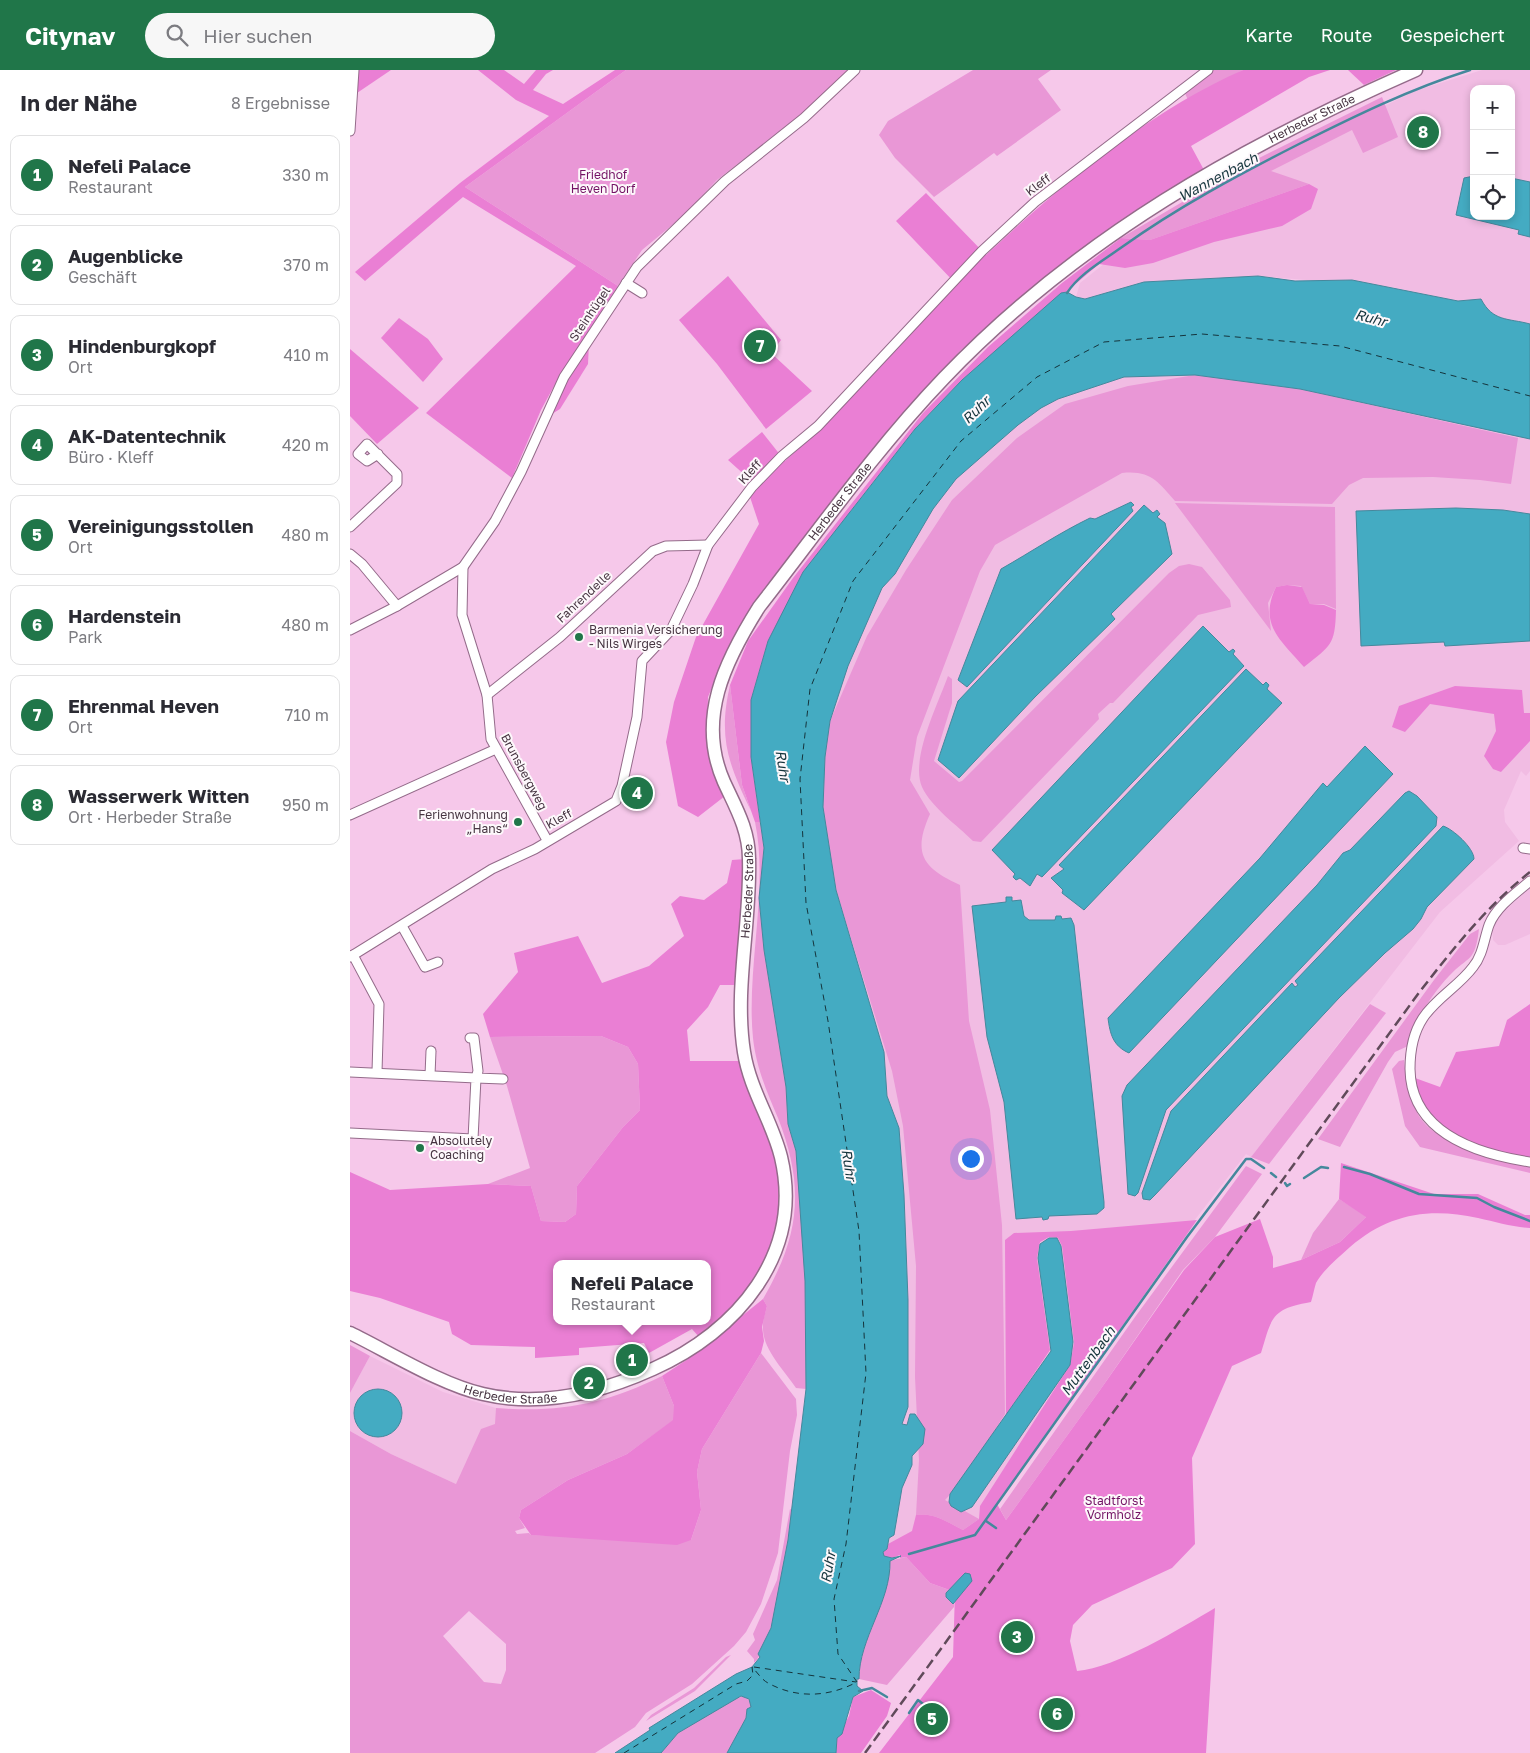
<!DOCTYPE html>
<html lang="de">
<head>
<meta charset="utf-8">
<style>
	body { margin:0; font-family:"Golos Text",sans-serif; background:#f7f7f7; color:#2b2b33 }
	.controls { position:absolute; right:15px; top:15px; display:grid; overflow:hidden; border-radius:10px; box-shadow:0 2px 8px #0003 }
	.controls button { width:45px; height:45px; display:grid; place-items:center; padding:0; border:0; border-bottom:1px solid #e1e1e2; background:#fff; color:#2b2b33; font:25px sans-serif }
	.you { position:absolute; left:620px; top:1088px; width:18px; height:18px; margin:-12px; border:4px solid #fff; border-radius:50%; background:#1a73e8; box-shadow:0 0 0 8px #1a73e833 }
	.badge { display:grid; place-items:center; width:32px; height:32px; border-radius:50%; background:#207649; color:#fff; font-size:16px; font-weight:700 }
	.pin { position:absolute; translate:-50% -50%; border:2px solid #fff; box-shadow:0 1px 5px #0006 }
	.popup { position:absolute; left:203px; top:1190px; width:158px; height:65px; box-sizing:border-box; display:grid; place-content:center; border-radius:10px; background:#fff; filter:drop-shadow(0 1px 4px #0005); font-size:16px; white-space:nowrap; color:#7c7c81 }
	.popup b { font-size:19px; color:#2b2b33 }
	.popup::after { content:''; position:absolute; left:50%; top:100%; margin-left:-10px; border:10px solid transparent; border-top-color:#fff }
	.list { margin:0; padding:0; list-style:none }
	h2 { display:flex; justify-content:space-between; align-items:center; height:65px; margin:0; padding:0 20px; font-size:21px }
	h2 small { font-size:16px; font-weight:400; color:#7c7c81 }
	.list li { display:grid; grid-template-columns:32px 1fr auto; gap:15px; align-items:center; box-sizing:border-box; height:80px; margin:0 10px 10px; padding:0 10px; border:1px solid #e1e1e2; border-radius:10px }
	.list b { display:block; font-size:19px; white-space:nowrap }
	.list p { margin:0; font-size:16px; white-space:nowrap; color:#7c7c81 }
	.list em { font-size:16px; font-style:normal; color:#7c7c81 }
	.icon { flex:none; width:28px; height:28px; fill:none; stroke:currentColor; stroke-width:2; stroke-linecap:round; stroke-linejoin:round }
	.map { position:relative; flex:none; width:1180px; height:1683px; overflow:hidden }
	header { display:flex; align-items:center; gap:30px; box-sizing:border-box; height:70px; padding:0 25px; background:#207649; color:#fff }
	header strong { font-size:24px }
	nav { display:flex; gap:28px; margin-inline-start:auto; font-size:18px }
	.search { width:350px; height:45px; background:#f7f7f7; display:flex; align-items:center; gap:12px; box-sizing:border-box; padding:0 18px; border-radius:28px; color:#7c7c81; font-size:19px }
	main { display:flex }
	aside { flex:1; background:#fff }
	.map>svg:first-child { display:block }
	.built { fill:#f1bce3; fill-rule:evenodd }
	.green { fill:#e997d6; fill-rule:evenodd }
	.forest { fill:#ea7fd4; fill-rule:evenodd }
	.water { fill:#44abc2; stroke:#45889c }
	.lines { fill:none; stroke-linecap:round; stroke-linejoin:round }
	.stream { stroke:#45889c; stroke-width:2.5 }
	.ferry { stroke:#15343c; stroke-width:1; stroke-dasharray:6 5; stroke-linecap:butt }
	.street-casing { stroke:#946b8a; stroke-width:11 }
	.secondary-casing { stroke:#946b8a; stroke-width:15 }
	.street { stroke:#fff; stroke-width:9 }
	.secondary { stroke:#fff; stroke-width:12 }
	.rail { stroke:#604a5a; stroke-width:2.5; stroke-dasharray:10 5; stroke-linecap:butt }
	.poi-dot { fill:#207649; stroke:#fdf8fb; stroke-width:2 }
	.labels { text-anchor:middle; stroke-width:4; stroke-linejoin:round; paint-order:stroke }
	.street-label { font-size:12px; fill:#473542; stroke:#fdf8fb }
	.park-label { font-size:12px; fill:#731264; stroke:#fdf8fb }
	.poi-label { font-size:12px; fill:#473542; stroke:#fdf8fb; text-anchor:start }
	.water-label { font-size:14px; font-style:italic; fill:#15343c; stroke:#fdf8fb }
</style>
</head>
<body>
<header>
<strong>Citynav</strong>
<div class="search"><svg class="icon" aria-label="search" viewBox="0 0 24 24"><circle cx="10" cy="10" r="6"/><path d="M15 15l6 6"/></svg>Hier suchen</div>
<nav><a>Karte</a><a>Route</a><a>Gespeichert</a></nav>
</header>
<main>
<aside>
<h2>In der Nähe<small>8 Ergebnisse</small></h2>
<ul class="list">
<li><span class="badge">1</span><div><b>Nefeli Palace</b><p>Restaurant</p></div><em>330 m</em></li>
<li><span class="badge">2</span><div><b>Augenblicke</b><p>Geschäft</p></div><em>370 m</em></li>
<li><span class="badge">3</span><div><b>Hindenburgkopf</b><p>Ort</p></div><em>410 m</em></li>
<li><span class="badge">4</span><div><b>AK-Datentechnik</b><p>Büro · Kleff</p></div><em>420 m</em></li>
<li><span class="badge">5</span><div><b>Vereinigungsstollen</b><p>Ort</p></div><em>480 m</em></li>
<li><span class="badge">6</span><div><b>Hardenstein</b><p>Park</p></div><em>480 m</em></li>
<li><span class="badge">7</span><div><b>Ehrenmal Heven</b><p>Ort</p></div><em>710 m</em></li>
<li><span class="badge">8</span><div><b>Wasserwerk Witten</b><p>Ort · Herbeder Straße</p></div><em>950 m</em></li>
</ul>
</aside>
<div class="map">
<svg width="1180" height="1683" viewBox="0 0 1180 1683">
	<rect width="100%" height="100%" fill="#f6c8ea"/>
	<g class="built">
		<path d="M1132,0H1180V254L1145,247L1136,239L1131,229L1108,231L1042,217L908,206L794,212L735,229L726,227L730,213L775,177L910,97L1065,21ZM1124,19H1161V146H1124Z"/>
		<polygon points="845,305 950,319 1180,369 1180,701 1176,706 1171,701 1154,740 1155,752 1169,771 1090,842 901,1087 896,1084 826,1174 622,1464 538,1474 539,1468 544,1465 552,1418 562,1395 562,1386 573,1374 557,1355 552,1355 558,1337 558,1230 552,1093 549,1058 537,1026 534,982 496,852 480,651 498,596 532,518 545,504 583,439 606,409 668,355 691,338 708,329 774,307"/>
		<polygon points="1180,818 1180,864 1155,875 1148,875 1143,870 1142,856 1149,846"/>
		<polygon points="20,1286 93,1322 146,1338 184,1341 237,1337 106,1414 41,1384 0,1361 0,1323"/>
	</g>
	<g class="green">
		<polygon points="276,0 498,0 454,42 367,110 332,147 292,180 268,216 115,117"/>
		<polygon points="623,0 701,0 688,9 711,40 647,86 644,83 584,127 545,88 529,65 538,51"/>
		<polygon points="863,0 893,0 838,30 834,21"/>
		<polygon points="1032,27 1048,67 1013,83 1002,60 921,101 959,114 800,170 771,168 897,94"/>
		<path d="M845,305L950,319L1168,368L1161,414L1130,410L1083,407L1013,408L999,415L982,434L825,431C808,412 801,400 772,403L645,475L630,501L567,667L560,710L580,744C562,784 573,798 610,815L619,951L640,1040L652,1155L655,1344L615,1409L595,1430L629,1449L613,1460C597,1452 583,1442 566,1445L569,1390L565,1307L566,1196L553,1056L542,1001L486,820L473,737L475,687L480,651L517,566L556,500L602,430L667,368L715,334L778,316Z"/>
		<polygon points="825,433 985,437 986,539 974,534 960,534 951,516 937,515 926,517 918,533 921,561"/>
		<path d="M839,494L852,497L880,530L881,537L848,545L763,633H760L748,644L749,649L631,772L623,771C607,755 582,738 572,717C560,689 588,634 598,606L602,609V633L584,691L609,712L612,711L819,503L829,496Z"/>
		<path d="M380,615L392,715L401,741C378,693 368,668 380,615Z"/>
		<path d="M405,752H410L414,778L409,828L414,880L436,1017L438,1054L446,1081L451,1123L455,1211L456,1319L446,1318C435,1301 414,1281 413,1260C412,1252 415,1244 417,1236L413,1229C450,1165 455,1117 428,1048C417,1022 406,997 403,968C396,899 419,818 405,752Z"/>
		<path d="M1129,859C1125,893 1119,885 1099,906C1081,925 1065,951 1058,976L1045,982L1038,992L990,1077L968,1069L1084,910L1120,864Z"/>
		<polygon points="1020,934 1036,943 919,1094 901,1087"/>
		<polygon points="251,966 278,977 288,994 290,1040 273,1057 227,1116 226,1144 215,1152 191,1151 181,1116 138,1114 180,1098 157,1016 140,967"/>
		<path d="M1054,990C1056,1007 1059,1030 1069,1046C1088,1077 1147,1086 1180,1095V1103L1070,1077L1055,1056L1042,999L1049,991Z"/>
		<polygon points="896,1096 912,1104 865,1167 833,1200 750,1320 656,1450 650,1439 785,1247"/>
		<polygon points="989,1129 1017,1146 990,1172 951,1190 963,1163"/>
		<polygon points="0,1275 20,1286 0,1323"/>
		<path d="M411,1283L446,1329L447,1345L440,1381L428,1483L411,1534L396,1562L384,1576L342,1614L296,1643L285,1657L245,1683H0V1361L41,1384L106,1414L131,1359L145,1354L146,1338C210,1343 255,1334 312,1306L324,1336V1350L277,1384L218,1410L171,1440L169,1448L175,1458L165,1461L167,1464L179,1463L181,1465L341,1470L351,1440L347,1402L352,1379ZM119,1541L156,1574V1600L151,1614L134,1612L93,1566Z"/>
		<path d="M440,1439L442,1440C438,1474 426,1571 404,1593V1589L397,1581L405,1570L403,1564L427,1510Z"/>
		<path d="M556,1487L580,1513L605,1522L604,1537L537,1615L509,1609C509,1567 541,1531 539,1491Z"/>
		<polygon points="381,1585 345,1621 296,1651 301,1645 344,1618 376,1587"/>
		<polygon points="394,1626 401,1632 401,1637 397,1640 396,1648 377,1683 311,1683 328,1663 381,1630"/>
	</g>
	<g class="forest">
		<polygon points="7,0 41,0 7,23"/>
		<polygon points="128,0 154,0 174,14 186,0 203,0 196,4 183,20 213,34 265,0 276,0 115,117 268,216 210,305 191,340 162,408 76,343 226,196 113,127 15,211 5,202 110,113 199,46 166,30"/>
		<path d="M893,0H980L959,7L841,76L854,100L781,144L727,182L611,280L534,368L409,525L378,578L358,627L357,671L365,705L375,726L348,747L328,736L316,672L324,632L346,567L409,454L400,427L407,416L378,390L412,362L435,391L470,359L606,214L546,151L576,123L636,185C712,114 798,42 893,0Z"/>
		<polygon points="998,0 1046,0 1014,15"/>
		<polygon points="959,114 968,119 961,139 932,156 864,172 803,193 775,198 749,194 612,310 565,359 502,439 418,571 401,630 401,687 410,752 405,752 392,715 380,615 398,571 443,508 573,343 638,277 712,213 771,168 800,170"/>
		<polygon points="378,206 431,270 421,283 462,321 416,359 367,294 329,250"/>
		<polygon points="49,248 78,269 93,289 73,312 31,268"/>
		<polygon points="239,273 238,294 210,339 197,347"/>
		<polygon points="0,279 69,338 27,374 0,346"/>
		<path d="M937,515L952,517L960,534L974,535L986,540C985,576 981,575 954,597C931,570 908,555 926,517Z"/>
		<polygon points="1105,616 1172,620 1174,643 1180,643 1180,671 1151,702 1143,699 1134,686 1146,661 1144,644 1080,634 1055,662 1042,657 1049,636"/>
		<path d="M395,789L387,915H370L358,937L337,960L340,991H389C399,1021 415,1050 423,1081C436,1128 428,1184 397,1223C383,1240 366,1253 349,1267L342,1259L299,1283L294,1273L229,1278V1285L185,1288V1277L121,1275L102,1264L99,1252L30,1228L0,1221V1102L40,1120L138,1114L181,1116L191,1151L215,1152L226,1144L227,1116L273,1057L290,1040L288,994L278,977L251,966L140,967L133,944L168,902L164,883L228,866L252,913L299,896L334,866L321,834L330,826L354,830L377,813L382,790ZM207,1194H357V1251H207Z"/>
		<path d="M1180,934V1089C1129,1077 1076,1068 1065,1008L1090,1017L1106,982L1149,976L1157,950Z"/>
		<path d="M991,1093L1084,1124H1128L1175,1145H1180V1158C1162,1157 1146,1152 1128,1148C1079,1137 1038,1144 1000,1177C989,1187 973,1200 966,1213C964,1219 963,1226 961,1232C921,1239 922,1247 911,1283L882,1296L842,1388L845,1474L822,1498L742,1535L723,1555L720,1571L727,1601C766,1598 831,1558 865,1538L856,1683H529L603,1587L605,1522L580,1513L556,1487L550,1488V1485L542,1488L534,1486L533,1482L537,1479L538,1474L562,1461L566,1445C583,1442 597,1452 613,1460L629,1449L630,1436L720,1295L724,1273L712,1176L708,1168L699,1167L690,1172L687,1188L700,1280L656,1345L655,1170L664,1163L721,1161L847,1150L647,1434L656,1450L750,1320L834,1200L865,1167L910,1149L923,1187V1198L951,1190L990,1172L1016,1147L989,1129Z"/>
		<polygon points="413,1229 417,1236 412,1257 414,1271 411,1283 352,1379 347,1402 351,1440 341,1470 327,1475 181,1465 169,1448 171,1440 218,1410 277,1384 323,1350 324,1336 312,1306 341,1287"/>
		<polygon points="521,1620 541,1633 537,1646 511,1683 486,1683 487,1668 499,1646 503,1627"/>
	</g>
	<g class="water">
		<polygon points="1124,106 1124,146 1161,146 1161,108 1180,112 1180,167 1168,164 1169,160 1106,145 1114,108"/>
		<path d="M908,206L945,211L1002,210L1108,231L1131,229C1143,252 1158,248 1180,254V369L950,319L845,305L774,307L708,329L691,338L668,355L606,409L583,439L545,504L532,518L498,596L480,651L475,687L473,737L486,820L534,982L537,1026L549,1058L554,1125L558,1230V1337L552,1354L557,1355L560,1344H565L575,1359L573,1374L562,1386V1395L552,1418L544,1465L539,1468L537,1479L533,1482L534,1486L542,1488L551,1486L540,1491C541,1532 509,1568 509,1609H507V1616L513,1621L503,1627L492,1664L487,1668L486,1683H377L396,1648L397,1639L401,1637L399,1629L391,1626L328,1663L311,1683H265L300,1660L299,1658L386,1604L402,1597L410,1587L408,1584L421,1558L438,1470L456,1319L455,1211L446,1081L438,1054L436,1017L414,880L409,828L414,778L401,687V630L418,571L453,502L565,359L612,310L711,223L717,222L726,227L735,229L794,212Z"/>
		<path d="M781,432L784,435L781,437L783,441L617,617L608,610L651,499C681,482 709,463 740,448L745,449Z"/>
		<polygon points="794,435 803,443 807,440 810,444 807,447 815,453 822,484 761,544 765,549 685,627 609,708 588,690 608,631"/>
		<polygon points="1106,438 1153,440 1180,444 1180,571 1095,576 1094,572 1011,576 1006,441"/>
		<polygon points="853,556 879,582 883,579 885,581 883,584 894,596 692,807 687,804 680,816 670,808 666,810 663,807 665,804 642,780"/>
		<polygon points="896,599 913,615 916,612 919,615 917,619 932,633 734,840 712,823 713,820 701,808 714,799 709,795"/>
		<path d="M1015,676L1043,704L779,983C763,976 760,964 758,948L910,788L973,713L977,717Z"/>
		<polygon points="1059,721 1067,726 1087,747 1086,756 816,1040 788,1123 785,1126 778,1124 772,1026 777,1015 967,815 993,783 1000,780 1055,723"/>
		<path d="M1093,756C1103,759 1124,778 1124,789L1077,837L1071,849L1063,859L1035,883L989,928L805,1125L800,1130L793,1129L792,1123L821,1041L942,913L945,917L948,915L945,911Z"/>
		<polygon points="656,827 662,827 662,831 671,830 674,846 679,850 705,850 706,846 711,846 712,849 721,848 724,855 754,1132 754,1138 747,1144 699,1146 698,1149 693,1150 692,1147 666,1149 654,1032 637,967 622,836 656,832"/>
		<polygon points="699,1168 707,1168 711,1176 723,1272 720,1295 622,1437 611,1442 601,1436 599,1432 600,1424 701,1281 688,1188 690,1174"/>
		<circle cx="28" cy="1343" r="24"/>
		<polygon points="615,1503 620,1504 622,1511 603,1534 596,1527 596,1523"/>
	</g>
	<g class="lines">
		<g class="stream">
			<path d="M717,223C729,204 754,190 772,177C828,137 888,105 949,74C1005,46 1060,19 1120,0"/>
			<polyline points="994,1097 1020,1104 1069,1124 1127,1128 1144,1137 1180,1151"/>
			<polyline points="921,1103 926,1107"/>
			<polyline points="954,1108 971,1097 978,1098"/>
			<polyline points="935,1113 937,1116 940,1114"/>
			<polyline points="636,1451 646,1458"/>
			<polyline points="559,1484 625,1465 837,1167 896,1089 901,1089 914,1098"/>
			<polyline points="509,1621 522,1618 537,1627"/>
			<polyline points="559,1643 568,1630 573,1634"/>
			<polyline points="580,1645 582,1649"/>
		</g>
		<g class="ferry">
			<polyline points="404,1597 506,1612"/>
			<path d="M274,1683L386,1614L397,1611L403,1605L402,1597C407,1602 412,1610 418,1613C447,1629 479,1627 507,1612L488,1584L484,1529L496,1474L516,1303L509,1161L478,951L456,833L450,709L460,619L503,511L611,371L687,307L754,272L852,264L990,276L1180,326"/>
		</g>
		<g class="street-casing">
			<g id="street">
				<polyline points="0,61 4,0"/>
				<polyline points="276,213 292,223"/>
				<polyline points="0,457 47,413 47,404 17,374 8,384 17,391 28,384"/>
				<polyline points="0,484 12,494 47,536"/>
				<polyline points="113,497 112,545 137,625 141,669 197,770"/>
				<polyline points="0,560 47,536 113,497 145,451 171,402 214,307 287,197 375,111 454,48 505,0"/>
				<polyline points="137,625 210,567 303,481 316,476 358,475"/>
				<polyline points="0,745 146,679"/>
				<polyline points="1173,778 1180,779"/>
				<path d="M1180,811C1166,823 1146,837 1139,855C1134,869 1133,885 1123,897C1109,916 1086,928 1073,948C1063,963 1060,981 1060,999C1061,1063 1127,1084 1180,1092"/>
				<polyline points="52,856 75,897 88,892"/>
				<polyline points="3,885 29,934 27,1002"/>
				<polyline points="0,887 142,799 185,779 266,731 272,716 287,647 292,591 321,560 343,514 358,475 402,417 432,386 468,356 632,181 685,132 858,0"/>
				<polyline points="120,968 124,968 128,1001 126,1008 153,1009"/>
				<polyline points="0,1002 126,1008 123,1069 0,1063"/>
				<polyline points="80,1005 81,981"/>
			</g>
		</g>
		<g class="secondary-casing">
			<g id="secondary">
				<path id="s1" d="M0,1263C39,1282 92,1315 133,1324C192,1338 250,1323 303,1299C387,1262 454,1184 431,1087C422,1051 400,1020 394,982C384,919 401,853 399,789C399,760 386,738 374,712C346,649 375,591 409,537C469,460 526,379 594,308C728,168 890,77 1066,0"/>
			</g>
		</g>
		<use href="#street" class="street"/>
		<use href="#secondary" class="secondary"/>
		<path class="rail" d="M515,1683L1068,924C1102,880 1136,837 1180,802"/>
	</g>
	<g class="poi-dot">
		<circle cx="229" cy="567" r="5"/>
		<circle cx="168" cy="752" r="5"/>
		<circle cx="70" cy="1078" r="5"/>
	</g>
	<g class="labels">
		<g class="street-label">
			<text dy="4" stroke="none"><textPath href="#s1" startOffset="1912">Herbeder Straße</textPath></text>
			<text transform="translate(688 115) rotate(-37)" y="4">Kleff</text>
			<text transform="translate(240 244) rotate(-56)" y="4">Steinhügel</text>
			<text transform="translate(400 402) rotate(-48)" y="4">Kleff</text>
			<text dy="4" stroke="none"><textPath href="#s1" startOffset="1298">Herbeder Straße</textPath></text>
			<text transform="translate(234 527) rotate(-43)" y="4">Fahrendelle</text>
			<text transform="translate(174 702) rotate(62)" y="4">Brunsbergweg</text>
			<text transform="translate(209 749) rotate(-29)" y="4">Kleff</text>
			<text dy="4" stroke="none"><textPath href="#s1" startOffset="864">Herbeder Straße</textPath></text>
			<text dy="4" stroke="none"><textPath href="#s1" startOffset="174">Herbeder Straße</textPath></text>
		</g>
		<g class="park-label">
			<text x="253" y="109">Friedhof<tspan x="253" dy="14">Heven Dorf</tspan></text>
			<text x="764" y="1435">Stadtforst<tspan x="764" dy="14">Vormholz</tspan></text>
		</g>
		<g class="poi-label">
			<text x="239" y="564">Barmenia Versicherung<tspan x="239" dy="14">- Nils Wirges</tspan></text>
			<text x="158" y="749" text-anchor="end">Ferienwohnung<tspan x="158" dy="14">„Hans“</tspan></text>
			<text x="80" y="1075">Absolutely<tspan x="80" dy="14">Coaching</tspan></text>
		</g>
		<g class="water-label">
			<text transform="translate(868 107) rotate(-28)" y="5">Wannenbach</text>
			<text transform="translate(1021 248) rotate(15)" y="5">Ruhr</text>
			<text transform="translate(626 340) rotate(-44)" y="5">Ruhr</text>
			<text transform="translate(433 696) rotate(81)" y="5">Ruhr</text>
			<text transform="translate(499 1095) rotate(81)" y="5">Ruhr</text>
			<text transform="translate(738 1291) rotate(-54)" y="5">Muttenbach</text>
			<text transform="translate(478 1497) rotate(-80)" y="5">Ruhr</text>
		</g>
	</g>
</svg>
<div class="controls">
<button>+</button>
<button>−</button>
<button><svg class="icon" aria-label="locate" viewBox="0 0 24 24"><circle cx="12" cy="12" r="6"/><path d="M12 2v4M12 18v4M2 12h4M18 12h4"/></svg></button>
</div>
<div class="you"></div>
<div class="pin badge" style="left:282px;top:1290px">1</div>
<div class="popup"><b>Nefeli Palace</b>Restaurant</div>
<div class="pin badge" style="left:239px;top:1313px">2</div>
<div class="pin badge" style="left:667px;top:1567px">3</div>
<div class="pin badge" style="left:287px;top:723px">4</div>
<div class="pin badge" style="left:582px;top:1649px">5</div>
<div class="pin badge" style="left:707px;top:1644px">6</div>
<div class="pin badge" style="left:410px;top:276px">7</div>
<div class="pin badge" style="left:1073px;top:62px">8</div>
</div>
</main>
</body>
</html>
